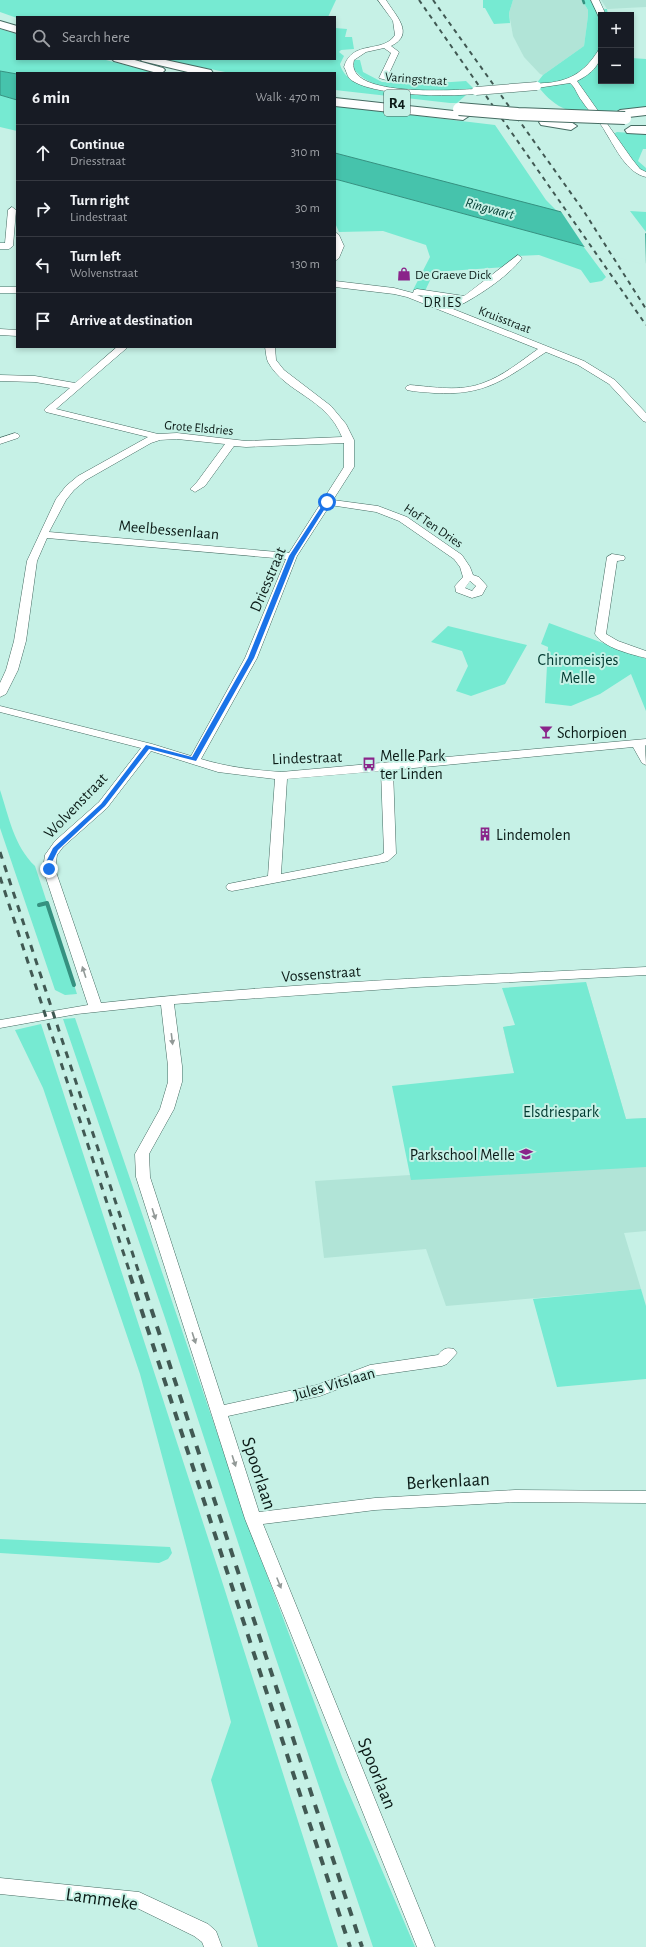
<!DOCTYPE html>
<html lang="en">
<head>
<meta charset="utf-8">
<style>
	body { margin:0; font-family:"Alegreya Sans",sans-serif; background:#242831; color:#f1f3f6 }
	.controls { position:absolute; right:12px; top:12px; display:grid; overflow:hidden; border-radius:0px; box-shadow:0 2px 6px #0003 }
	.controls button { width:36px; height:36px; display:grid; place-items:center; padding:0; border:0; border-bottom:1px solid #363941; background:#171b24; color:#f1f3f6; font:20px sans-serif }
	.stop { position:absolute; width:12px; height:12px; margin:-9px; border:3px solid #1a73e8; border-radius:50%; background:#fff }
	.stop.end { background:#1a73e8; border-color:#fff; box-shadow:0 1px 4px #0008 }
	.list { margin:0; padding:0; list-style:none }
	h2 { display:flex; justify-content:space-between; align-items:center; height:52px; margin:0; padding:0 16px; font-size:17px }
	h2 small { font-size:13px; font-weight:400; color:#9ea1a6 }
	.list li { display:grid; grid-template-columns:26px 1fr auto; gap:12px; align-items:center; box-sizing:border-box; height:56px; padding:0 16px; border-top:1px solid #363941 }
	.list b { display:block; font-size:15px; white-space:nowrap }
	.list p { margin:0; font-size:13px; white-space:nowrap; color:#9ea1a6 }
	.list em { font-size:13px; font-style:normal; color:#9ea1a6 }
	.icon { flex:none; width:22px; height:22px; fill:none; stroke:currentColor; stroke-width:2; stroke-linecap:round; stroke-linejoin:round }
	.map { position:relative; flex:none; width:646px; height:1947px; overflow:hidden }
	.search { position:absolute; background:#171b24; box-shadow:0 2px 6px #0003; left:16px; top:16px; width:320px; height:44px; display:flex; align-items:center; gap:10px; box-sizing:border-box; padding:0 14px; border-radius:0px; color:#9ea1a6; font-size:15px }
	.panel { position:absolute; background:#171b24; box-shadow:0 2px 6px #0003; left:16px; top:72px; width:320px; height:276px; border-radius:0px }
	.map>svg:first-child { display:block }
	.built { fill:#b1e4d7 }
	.green { fill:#76ead2 }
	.water { fill:#46c3ac; stroke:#359180 }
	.pier { fill:#c6f1e6 }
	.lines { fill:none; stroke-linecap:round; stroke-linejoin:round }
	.stream-far1 { stroke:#359180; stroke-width:2.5 }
	.stream { stroke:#359180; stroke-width:4 }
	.minor-casing { stroke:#456b62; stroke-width:1 }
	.highway-casing { stroke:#456b62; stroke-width:2 }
	.minor { fill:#fff; fill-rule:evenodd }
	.highway { fill:#fff; fill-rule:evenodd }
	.rail-far2 { stroke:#415953; stroke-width:2; stroke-dasharray:4.5 4.5; stroke-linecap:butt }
	.rail-far1 { stroke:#415953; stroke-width:3; stroke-dasharray:7 7; stroke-linecap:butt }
	.rail { stroke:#415953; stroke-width:4; stroke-dasharray:9 9; stroke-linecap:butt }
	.minor-bridge-casing { stroke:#456b62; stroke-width:9; stroke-linecap:butt }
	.highway-bridge-casing { stroke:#456b62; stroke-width:14; stroke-linecap:butt }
	.minor-bridge { stroke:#fff; stroke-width:8 }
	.highway-bridge { stroke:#fff; stroke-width:12 }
	.oneway { fill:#929997 }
	.route { fill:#1a73e8 }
	.labels { text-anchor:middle; stroke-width:4; stroke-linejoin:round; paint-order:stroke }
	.far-street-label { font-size:13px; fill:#0c1c18; stroke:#c6f1e6 }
	.far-poi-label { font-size:13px; fill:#0c1c18; stroke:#c6f1e6; text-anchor:start }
	.far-water-label { font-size:14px; font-style:italic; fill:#003b31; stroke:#c6f1e6 }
	.far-neighbourhood-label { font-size:14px; letter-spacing:1px; fill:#0c1c18; stroke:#c6f1e6 }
	.shield { fill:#c6f1e6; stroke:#445c56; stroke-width:1 }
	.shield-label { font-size:15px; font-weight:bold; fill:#0c1c18 }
	.street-label { font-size:16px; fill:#0c1c18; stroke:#c6f1e6 }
	.park-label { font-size:16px; fill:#003930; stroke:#c6f1e6 }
	.poi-label { font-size:16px; fill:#0c1c18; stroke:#c6f1e6; text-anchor:start }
	.near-street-label { font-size:19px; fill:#0c1c18; stroke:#c6f1e6 }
</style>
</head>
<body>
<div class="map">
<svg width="646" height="1947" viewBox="0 0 646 1947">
	<rect width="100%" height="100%" fill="#c6f1e6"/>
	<g class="built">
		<polygon points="513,0 582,0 588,10 588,16 584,46 543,75 540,74 524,57 513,36 509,13"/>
		<polygon points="601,0 646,0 646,7 607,9"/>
		<polygon points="586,982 626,1119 646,1118 646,1231 624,1233 641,1289 446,1306 426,1249 324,1258 315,1181 410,1175 528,1121 509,1054 503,1027 526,1024"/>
	</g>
	<g class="green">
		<polygon points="0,0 336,0 328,17 17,18 0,12"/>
		<polygon points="483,0 513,0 509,13 510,23 494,24 485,8 483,8"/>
		<path d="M582,0H590L596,9H607L608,15H601V81H631V58L646,59V108C629,110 577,115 563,108C552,103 544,94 536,84L543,75L584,46L588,16V10Z"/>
		<path d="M335,28L347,29L345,37H352L354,49L341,50L339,52L344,56L340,64C348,100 438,95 466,95L457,103H450L335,90V73H230L161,59H335Z"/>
		<polygon points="0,29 17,34 17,59 102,59 156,73 17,74 0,71"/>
		<path d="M355,60H360L363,72L382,82L422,84L466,81L474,89C441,91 371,99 352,66Z"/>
		<polygon points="0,95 17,100 17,131 0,127"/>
		<polygon points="335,106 495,125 546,200 558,212 335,153"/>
		<polygon points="617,132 646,134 646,149 643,149 638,161 646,168 646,173 640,170 613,134"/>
		<polygon points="335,179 583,246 606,277 602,281 590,283 581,270 539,255 517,256 506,267 434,272 425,291 413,290 430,257 426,245 383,231 339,232 335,223"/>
		<polygon points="630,211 646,212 646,232"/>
		<polygon points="549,623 646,659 646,711 631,674 600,694 571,706 545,703 548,647 541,644"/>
		<polygon points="448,626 527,645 505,684 471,696 456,691 468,666 462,651 431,642"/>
		<path d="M0,790C9,817 14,846 35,866L77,994L65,995L55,990L0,828Z"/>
		<polygon points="586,982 626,1119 646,1118 646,1167 411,1180 392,1086 514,1073 503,1027 515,1025 502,988"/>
		<polygon points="75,1018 250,1529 342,1777 415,1947 373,1947 271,1644 165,1318 63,1019"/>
		<polygon points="41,1024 221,1578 338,1947 258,1947 211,1780 231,1722 188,1553 140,1374 43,1088 15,1030"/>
		<polygon points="641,1289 646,1306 646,1379 557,1387 533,1299"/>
		<polygon points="0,1539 170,1547 172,1553 168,1559 159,1563 0,1553"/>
	</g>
	<g class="water">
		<polygon points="0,71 17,74 17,100 0,95"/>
		<polygon points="335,153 646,234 646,263 335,179"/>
	</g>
	<polygon class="pier" points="560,210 645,232 646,265 586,249"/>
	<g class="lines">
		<polyline class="stream-far1" points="583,0 584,3"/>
		<polyline class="stream" points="39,905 47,903 74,985"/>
		<g class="minor-casing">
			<g id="minor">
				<path d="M378,0H386C395,15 416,34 391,46L399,52L386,80L379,78L391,53L384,48L366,52L354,60C344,98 454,90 476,89L480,91L479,93C455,98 366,96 349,78C347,75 346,70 344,67C352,39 383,54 395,35L393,21Z"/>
				<polygon points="591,0 599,0 606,15 599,17"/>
				<path d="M598,51H601C601,66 589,75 577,81L632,159L640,169L646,172V177C627,173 616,149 606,133C600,121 589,112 582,101C577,95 576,88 570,83L537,88L533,86C537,83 543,83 548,83C572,80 585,71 598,51Z"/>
				<polygon points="12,207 16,210 13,246 9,249 0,249 0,243 5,243 8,210"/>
				<polygon points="335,232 339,235 344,246 339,258 335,261"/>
				<path d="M518,255L522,258C507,278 475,298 453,309L584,361L615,380L646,413V422L643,421L609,384L578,365L546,352C505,379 486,396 434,393C425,392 415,392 407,390L405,388L407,386L410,385C434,387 460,392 483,383C503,376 521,361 538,349L407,297L394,294L335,287V281L394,288L413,293L414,290L417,289L464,296ZM417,295L456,300L445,306Z"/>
				<rect x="0" y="287" width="17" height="6"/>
				<polygon points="0,329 17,330 17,336 0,335"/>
				<path d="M117,347H128L56,409L158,434L177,433L246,441L342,437C326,397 286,394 268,362C266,358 266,352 265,347H275L276,360L284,370L331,406L346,424L354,440V467L333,500L378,506L407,517L462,555L470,567L473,575L479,577L487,586L482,595L472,598L456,592L455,586L463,577L460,567L454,559L399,521L376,512L330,505L297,556L257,658L201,759C227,767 253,770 281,772L646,739V745L645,746L646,765L642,763L633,747L393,770L396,854L388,861L384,862L232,891L228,890L226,887L228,884L268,876L275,779L218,772L151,751L107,808L63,847L57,855L55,869L101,1003C282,983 464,976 646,967V975L417,987L174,1004L182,1066V1082L174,1109L149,1154L150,1177L224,1405L317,1385L370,1365L438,1355C443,1349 446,1347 454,1349L457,1353L447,1364L442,1366L372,1376L320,1396L228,1416L259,1512L375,1498L515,1490L646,1491V1503L515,1502L375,1510L263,1524L435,1947H417L245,1519L136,1177L135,1154L160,1109L168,1082V1066L161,1005L77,1014L0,1028V1020L88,1005L43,869L45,855L55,841L99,802L141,748L0,712V706L152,744L191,756L245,658L286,559L47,538L37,561L26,641L18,670L6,694L0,697V683L6,670L14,641L27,561L56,499L66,486L78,476L148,437L46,412L44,410L46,408L70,388L35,382L0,381V375L35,376L75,383ZM177,439L225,444L197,482L190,489L195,492L205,486L234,446L246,447L344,443V467L289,553L49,532L66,500L74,490L86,480L151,443L160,440ZM470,581L476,586L472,591L465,588ZM381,771L384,853L380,855L281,874L287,779Z"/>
				<polygon points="15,433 18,434 20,436 18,438 0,444 0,438"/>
				<path d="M612,554L624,556L625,558L624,560L617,561L606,634L618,641L646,651V658C630,654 604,648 595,634L607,557Z"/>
				<polygon points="0,1878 139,1892 208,1924 216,1931 222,1947 204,1947 202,1942 194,1936 137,1908 0,1894"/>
			</g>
		</g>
		<g class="highway-casing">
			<g id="highway">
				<polygon points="0,21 17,26 17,33 0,28"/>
				<polygon points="112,59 131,59 163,68 165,70 163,72 157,73 114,61"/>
				<polygon points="140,59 161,59 211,70 213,73 192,73 142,61"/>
				<polygon points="335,98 463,112 469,116 463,120 335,106"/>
				<polygon points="646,107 646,115 620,118 614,114 620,110"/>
				<polygon points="545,118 571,122 577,126 571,130 541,125 539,122"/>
				<polygon points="631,126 646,126 646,134 627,133 625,130"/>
			</g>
		</g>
		<use href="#minor" class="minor"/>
		<use href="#highway" class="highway"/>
		<g class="rail-far2">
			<polyline points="419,0 646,325"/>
			<polyline points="433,0 583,210 646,309"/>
		</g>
		<g class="rail-far1">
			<polyline points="0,852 140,1276"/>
			<polyline points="0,877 131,1276"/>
		</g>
		<g class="rail">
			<polyline points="130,1275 350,1947"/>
			<polyline points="140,1275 362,1947"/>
		</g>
		<g class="minor-bridge-casing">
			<polyline id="minor-bridge" points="476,91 537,86"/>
		</g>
		<g class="highway-bridge-casing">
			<polyline id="highway-bridge" points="459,109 518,114 625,118"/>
		</g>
		<use href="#minor-bridge" class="minor-bridge"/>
		<use href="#highway-bridge" class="highway-bridge"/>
	</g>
	<defs><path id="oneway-solid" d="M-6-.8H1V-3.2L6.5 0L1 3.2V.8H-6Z"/></defs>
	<g class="oneway">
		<use href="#oneway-solid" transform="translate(84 972) rotate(-108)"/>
		<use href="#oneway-solid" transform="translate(172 1039) rotate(83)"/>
		<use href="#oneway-solid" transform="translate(154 1214) rotate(72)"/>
		<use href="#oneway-solid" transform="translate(194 1338) rotate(72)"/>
		<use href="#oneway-solid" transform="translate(234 1461) rotate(72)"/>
		<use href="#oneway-solid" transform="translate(279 1583) rotate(68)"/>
	</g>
	<polygon class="route" points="325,501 329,502 295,556 254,658 196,761 149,749 105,806 58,850 52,862 52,869 47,870 46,862 53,848 101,804 146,745 192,757 248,658 289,556"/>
	<defs>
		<g id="shop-bare" transform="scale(1.08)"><path d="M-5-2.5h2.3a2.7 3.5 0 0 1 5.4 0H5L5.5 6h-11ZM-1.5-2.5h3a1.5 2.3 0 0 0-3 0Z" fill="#8a248a" stroke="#c6f1e6" stroke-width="2.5" paint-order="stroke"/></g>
		<g id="bar-bare" transform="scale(1.08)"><path d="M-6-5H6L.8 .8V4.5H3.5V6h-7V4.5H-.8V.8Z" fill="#8a248a" stroke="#c6f1e6" stroke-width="2.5" paint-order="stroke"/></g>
		<g id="bus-bare" transform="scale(1.08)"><path d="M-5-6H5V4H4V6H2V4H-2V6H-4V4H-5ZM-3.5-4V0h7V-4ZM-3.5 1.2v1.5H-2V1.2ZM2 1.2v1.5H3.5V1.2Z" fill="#8a248a" stroke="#c6f1e6" stroke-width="2.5" paint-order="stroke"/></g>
		<g id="building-bare" transform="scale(1.08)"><path d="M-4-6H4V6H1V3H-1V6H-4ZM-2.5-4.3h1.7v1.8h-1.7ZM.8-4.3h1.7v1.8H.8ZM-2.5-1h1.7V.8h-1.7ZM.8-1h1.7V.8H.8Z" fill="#8a248a" stroke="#c6f1e6" stroke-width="2.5" paint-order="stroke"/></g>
		<g id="school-bare" transform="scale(1.08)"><path d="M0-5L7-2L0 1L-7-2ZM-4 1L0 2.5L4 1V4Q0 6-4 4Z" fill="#8a248a" stroke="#c6f1e6" stroke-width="2.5" paint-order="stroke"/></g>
	</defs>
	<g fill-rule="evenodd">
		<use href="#shop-bare" x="404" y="274"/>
		<use href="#bar-bare" x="546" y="732"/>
		<use href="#bus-bare" x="369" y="764"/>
		<use href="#building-bare" x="485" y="834"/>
		<use href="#school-bare" x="526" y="1154"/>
	</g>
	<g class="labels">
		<g class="far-street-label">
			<text transform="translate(416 78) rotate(4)" y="5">Varingstraat</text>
			<text transform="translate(505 319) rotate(21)" y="5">Kruisstraat</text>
			<text transform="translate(199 427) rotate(5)" y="5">Grote Elsdries</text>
			<text transform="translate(434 525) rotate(34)" y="5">Hof Ten Dries</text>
		</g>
		<g class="far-poi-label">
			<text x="415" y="279">De Graeve Dick</text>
		</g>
		<g class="far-water-label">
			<text transform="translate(490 208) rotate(15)" y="5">Ringvaart</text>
		</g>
		<g class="far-neighbourhood-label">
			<text x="443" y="307">DRIES</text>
		</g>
		<rect class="shield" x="384" y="90" width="26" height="26" rx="3"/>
		<g class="shield-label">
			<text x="397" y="108">R4</text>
		</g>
		<g class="street-label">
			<text transform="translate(169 529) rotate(5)" y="6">Meelbessenlaan</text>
			<text transform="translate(267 579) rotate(-67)" y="6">Driesstraat</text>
			<text transform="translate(307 757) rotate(-2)" y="6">Lindestraat</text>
			<text transform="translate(75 805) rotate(-46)" y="6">Wolvenstraat</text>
			<text transform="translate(321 973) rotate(-4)" y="6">Vossenstraat</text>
			<text transform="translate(334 1383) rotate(-16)" y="6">Jules Vitslaan</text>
		</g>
		<g class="park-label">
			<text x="578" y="665">Chiromeisjes<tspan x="578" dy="18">Melle</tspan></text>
			<text x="561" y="1117">Elsdriespark</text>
		</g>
		<g class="poi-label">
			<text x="557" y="738">Schorpioen</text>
			<text x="380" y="761">Melle Park<tspan x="380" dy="18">ter Linden</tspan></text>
			<text x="496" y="840">Lindemolen</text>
			<text x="515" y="1160" text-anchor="end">Parkschool Melle</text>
		</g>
		<g class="near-street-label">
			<text transform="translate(260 1473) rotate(72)" y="7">Spoorlaan</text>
			<text transform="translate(448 1480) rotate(-3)" y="7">Berkenlaan</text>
			<text transform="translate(378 1773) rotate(68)" y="7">Spoorlaan</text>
			<text transform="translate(102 1898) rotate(8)" y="7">Lammeke</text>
		</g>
	</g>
</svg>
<div class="controls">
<button>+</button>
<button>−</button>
</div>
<div class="stop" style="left:327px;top:502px"></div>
<div class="stop end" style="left:49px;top:869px"></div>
<div class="search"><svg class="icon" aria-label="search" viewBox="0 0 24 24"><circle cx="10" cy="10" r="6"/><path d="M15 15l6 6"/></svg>Search here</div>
<section class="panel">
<h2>6 min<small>Walk · 470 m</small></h2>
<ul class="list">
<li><svg class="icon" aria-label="ahead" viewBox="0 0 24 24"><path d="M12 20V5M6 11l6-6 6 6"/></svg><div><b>Continue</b><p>Driesstraat</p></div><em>310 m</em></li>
<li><svg class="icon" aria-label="right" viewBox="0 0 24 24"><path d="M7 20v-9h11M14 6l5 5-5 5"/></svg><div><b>Turn right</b><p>Lindestraat</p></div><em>30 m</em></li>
<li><svg class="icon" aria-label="left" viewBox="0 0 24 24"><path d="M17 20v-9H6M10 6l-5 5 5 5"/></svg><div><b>Turn left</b><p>Wolvenstraat</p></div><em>130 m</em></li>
<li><svg class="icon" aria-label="arrive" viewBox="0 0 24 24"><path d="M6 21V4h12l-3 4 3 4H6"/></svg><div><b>Arrive at destination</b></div></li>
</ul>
</section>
</div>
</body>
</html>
